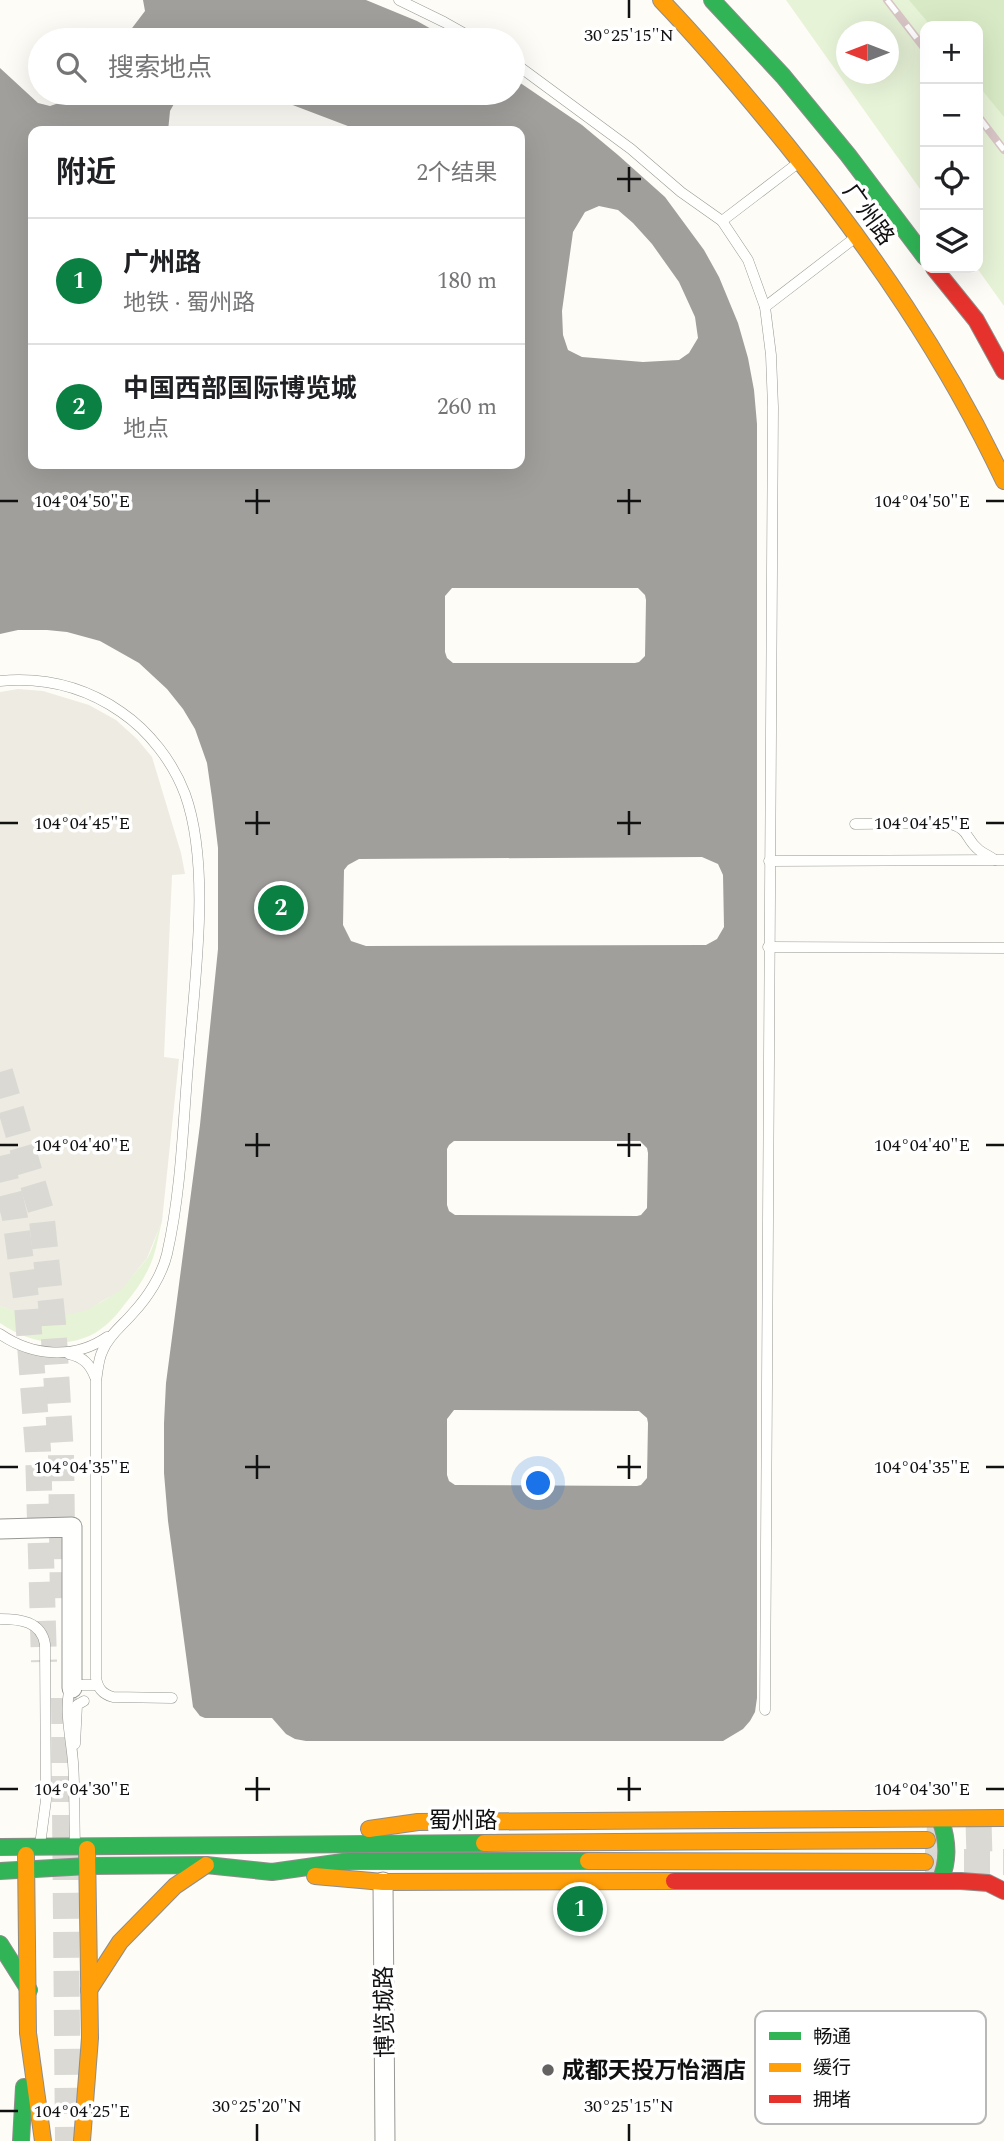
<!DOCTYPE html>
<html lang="zh">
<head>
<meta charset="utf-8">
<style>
	body { margin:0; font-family:Spectral,"Noto Sans SC",serif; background:#f2f2f2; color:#202124 }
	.controls { position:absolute; right:21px; top:21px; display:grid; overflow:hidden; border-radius:14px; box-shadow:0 7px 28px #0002 }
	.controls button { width:63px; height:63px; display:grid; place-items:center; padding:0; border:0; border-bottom:2px solid #e0e0e0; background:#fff; color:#202124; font:35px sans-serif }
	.compass { position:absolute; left:836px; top:21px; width:63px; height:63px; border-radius:50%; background:#fff; box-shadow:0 7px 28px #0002; rotate:270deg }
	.you { position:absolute; left:539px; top:1484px; width:24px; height:24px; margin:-18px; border:5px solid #fff; border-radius:50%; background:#1a73e8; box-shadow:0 0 0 10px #1a73e833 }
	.badge { display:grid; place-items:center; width:46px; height:46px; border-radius:50%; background:#0b8043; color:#fff; font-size:23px; font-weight:700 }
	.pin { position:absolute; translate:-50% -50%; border:4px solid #fff; box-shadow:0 2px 7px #0006 }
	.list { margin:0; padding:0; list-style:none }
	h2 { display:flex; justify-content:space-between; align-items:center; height:91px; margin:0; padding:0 28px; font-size:30px }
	h2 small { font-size:23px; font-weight:400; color:#757577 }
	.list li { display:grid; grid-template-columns:46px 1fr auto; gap:21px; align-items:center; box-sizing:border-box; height:126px; padding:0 28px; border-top:2px solid #e0e0e0 }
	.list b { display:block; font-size:26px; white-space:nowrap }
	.list p { margin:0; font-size:23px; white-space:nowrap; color:#757577 }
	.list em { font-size:23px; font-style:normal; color:#757577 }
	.icon { flex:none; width:38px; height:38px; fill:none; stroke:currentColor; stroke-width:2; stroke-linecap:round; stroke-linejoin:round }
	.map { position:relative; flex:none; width:1004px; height:2141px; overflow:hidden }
	.search { position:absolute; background:#fff; box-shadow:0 7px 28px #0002; left:28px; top:28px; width:497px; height:77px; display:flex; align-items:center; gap:18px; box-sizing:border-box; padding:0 24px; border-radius:38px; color:#757577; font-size:26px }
	.panel { position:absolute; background:#fff; box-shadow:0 7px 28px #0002; left:28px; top:126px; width:497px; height:343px; border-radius:14px }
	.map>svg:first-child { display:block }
	.green { fill:#e7f3d7; fill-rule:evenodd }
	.forest { fill:#d8eac5 }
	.plaza { fill:#edebe2 }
	.building { fill:#a19f9c; fill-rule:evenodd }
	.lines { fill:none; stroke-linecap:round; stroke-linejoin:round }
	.secondary-tunnel { stroke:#dad9d4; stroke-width:26; stroke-dasharray:26 13; stroke-linecap:butt }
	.lane-casing { stroke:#979795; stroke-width:11 }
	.street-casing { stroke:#979795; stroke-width:21 }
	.fast-casing { stroke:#8e8d8b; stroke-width:18 }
	.slow-casing { stroke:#8e8d8b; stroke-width:18 }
	.jam-casing { stroke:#8e8d8b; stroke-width:18 }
	.lane { stroke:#fffffe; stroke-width:10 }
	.street { stroke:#fffffe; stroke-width:19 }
	.fast { stroke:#30b455; stroke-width:16 }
	.slow { stroke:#ff9f0a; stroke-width:16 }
	.jam { stroke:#e5322d; stroke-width:16 }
	.rail-casing { stroke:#d9c6c7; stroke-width:8 }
	.rail { stroke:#fff; stroke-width:5; stroke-dasharray:16; stroke-linecap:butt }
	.ticks { fill:none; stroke:#111; stroke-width:2.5 }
	.poi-dot { fill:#646362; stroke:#fff; stroke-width:2.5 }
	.labels { text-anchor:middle; stroke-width:7; stroke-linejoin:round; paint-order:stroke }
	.street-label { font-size:23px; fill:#111; stroke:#fff }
	.poi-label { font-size:23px; font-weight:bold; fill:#111; stroke:#fff; text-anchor:start }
	.key { fill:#fff; stroke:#b8b8b8; stroke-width:2 }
	.key-label { font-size:19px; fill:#111 }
	.ticks-label { font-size:18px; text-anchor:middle; fill:#111; stroke:#fff; stroke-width:7; stroke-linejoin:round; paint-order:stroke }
</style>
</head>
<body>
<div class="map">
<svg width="1004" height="2141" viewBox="0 0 1004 2141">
	<rect width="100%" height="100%" fill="#fdfcf7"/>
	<g class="green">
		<path d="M786,0H1004V306L977,268L978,26H925V196ZM846,32H888V74H846Z"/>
		<path d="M162,1221C159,1233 157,1246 153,1258C147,1275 136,1291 124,1305C119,1312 113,1319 106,1325C75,1352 31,1345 0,1323V1306C52,1323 98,1317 134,1274C139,1268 144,1263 148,1257C154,1246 157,1232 162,1221Z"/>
	</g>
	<polygon class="forest" points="909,0 1004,0 1004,117 978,85 978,26 931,26"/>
	<polygon class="plaza" points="18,689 43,691 89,705 116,720 137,739 152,757 181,853 185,874 172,875 164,1057 179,1059 162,1221 147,1258 121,1290 87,1310 71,1314 55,1316 19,1312 0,1306 0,692"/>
	<g class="building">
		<polygon points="143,0 366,0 417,21 451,40 123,40 145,11"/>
		<path d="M0,68L38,103L50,106L59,103L72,93H180L170,111L168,131H33V464H520V131H361L261,93H513V78L582,125L618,155L665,197L704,250L719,277L738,323L748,358L754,390L757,424V1698L755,1712L750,1721L743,1729L723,1741H306L295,1739L286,1734L272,1718H205L200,1716L193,1707L168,1521L164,1473V1423L166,1383L200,1125L218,949V848L212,798L207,763L195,729L183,709L167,689L139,663L100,641L67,632L47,630H18L0,634ZM599,206L618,210L633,223L652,244L679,282L695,317L698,338L689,353L679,360L643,362L582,357L568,350L563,335L562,311L573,232L585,212ZM452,588H638L645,595L646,600L645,656L639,662L635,663H453L447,658L445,652V596ZM702,857L718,864L723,875L724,927L717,939L706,945L366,946L351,941L343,925L344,870L348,865L359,859ZM454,1141H640L647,1148L648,1153L647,1208L641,1215L637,1216L455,1215L449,1211L447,1205V1149L449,1145ZM454,1410L639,1411L647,1418L648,1423L647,1478L641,1485L637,1486L455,1485L449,1481L447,1475V1419Z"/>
	</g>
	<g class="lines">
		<g class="secondary-tunnel">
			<polyline points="0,1072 41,1211 53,1323 61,1454 63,1607"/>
			<polyline points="0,1156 15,1218 27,1305 38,1450 44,1662"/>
			<polyline points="64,1698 68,2141"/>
			<polyline points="927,1840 1004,1838"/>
			<polyline points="925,1862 1004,1862"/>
		</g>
		<g class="lane-casing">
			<g id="lane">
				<polyline points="399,0 444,22 476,40"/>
				<polyline points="513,62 631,149 681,192 722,221 748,260 765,307 771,355 773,407 765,1710"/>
				<polyline points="722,221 798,163"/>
				<polyline points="765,307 856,237"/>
				<path d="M0,681C43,677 85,687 121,712C149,731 173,762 185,794C211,866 195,977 189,1053C183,1119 182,1188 167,1254C162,1275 148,1297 133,1313C123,1325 109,1335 103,1350C98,1359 98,1370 96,1381V1678C98,1688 102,1694 113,1697L172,1698"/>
				<path d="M855,824L947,823C971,829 964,838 979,850C984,854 990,856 995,860"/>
				<polyline points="769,861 1004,860"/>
				<polyline points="768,947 1004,948"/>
				<path d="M0,1334C32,1356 74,1360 107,1337"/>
				<path d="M69,1354C83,1357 90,1364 95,1377"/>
				<path d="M0,1619C20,1619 41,1621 45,1644L46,1800L40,1845"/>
				<polyline points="75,1744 77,1705 84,1701"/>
				<path d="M75,1845C74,1817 75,1790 73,1762C71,1738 65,1715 69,1691L77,1685H97"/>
			</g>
		</g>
		<g class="street-casing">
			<g id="street">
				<polyline points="0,1529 72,1527 72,1688"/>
				<polyline points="383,1882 385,2141"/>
			</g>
		</g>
		<g class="fast-casing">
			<g id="fast">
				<polyline points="712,0 783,76 848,155 925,257"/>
				<path d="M940,1819C948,1840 949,1861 940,1881"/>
				<polyline points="0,1847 484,1843"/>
				<polyline points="0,1871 88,1866 206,1865 272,1872 350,1861 588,1861"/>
				<polyline points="0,1944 29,1990"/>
				<polyline points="21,2141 24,2087"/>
			</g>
		</g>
		<g class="slow-casing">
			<g id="slow">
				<path d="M661,0C705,46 746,95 786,144C872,251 945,356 1004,481"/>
				<polyline points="369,1829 418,1822 1004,1818"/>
				<polyline points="484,1843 927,1840"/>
				<polyline points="26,1855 28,2033 43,2141"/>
				<polyline points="588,1861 925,1862"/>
				<polyline points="315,1876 383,1882 674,1881"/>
				<polyline points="89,1990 120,1942 175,1886 206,1865"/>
				<polyline points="82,2141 90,2038 87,1849"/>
			</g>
		</g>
		<g class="jam-casing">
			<g id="jam">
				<polyline points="934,268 976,320 1004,371"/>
				<polyline points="674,1881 961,1881 988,1883 1004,1891"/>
			</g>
		</g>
		<use href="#lane" class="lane"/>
		<use href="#street" class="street"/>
		<use href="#fast" class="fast"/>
		<use href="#slow" class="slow"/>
		<use href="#jam" class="jam"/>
		<g class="rail-casing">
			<g id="rail">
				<polyline points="887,0 925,49"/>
				<polyline points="978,116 1004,150"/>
			</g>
		</g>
		<use href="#rail" class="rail"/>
	</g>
	<path class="ticks" d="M629,0V18M629,167V192M617,179H641M257,489V514M629,489V514M0,501H18M245,501H270M617,501H641M986,501H1004M257,811V835M629,811V835M0,823H18M245,823H270M617,823H641M986,823H1004M257,1133V1157M629,1133V1157M0,1145H18M245,1145H270M617,1145H641M986,1145H1004M257,1455V1479M629,1455V1479M0,1467H18M245,1467H270M617,1467H641M986,1467H1004M257,1777V1801M629,1777V1801M0,1789H18M245,1789H270M617,1789H641M986,1789H1004M0,2111H18M257,2124V2141M629,2124V2141"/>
	<circle class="poi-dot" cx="548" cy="2070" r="7"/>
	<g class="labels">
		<g class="street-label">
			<text transform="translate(869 214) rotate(54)" y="8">广州路</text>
			<text x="463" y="1828">蜀州路</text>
			<text transform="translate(384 2012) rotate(-91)" y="8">博览城路</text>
		</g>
		<g class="poi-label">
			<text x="562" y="2078">成都天投万怡酒店</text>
		</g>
	</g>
	<rect x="755" y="2011" width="231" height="113" rx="10" class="key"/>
	<rect x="769" y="2032" width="32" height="8" fill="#30b455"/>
	<rect x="769" y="2063" width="32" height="9" fill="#ff9f0a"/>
	<rect x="769" y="2095" width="32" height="8" fill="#e5322d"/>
	<g class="key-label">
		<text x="813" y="2043">畅通</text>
		<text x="813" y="2074">缓行</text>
		<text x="813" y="2106">拥堵</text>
	</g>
	<g class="ticks-label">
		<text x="629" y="41">30°25'15"N</text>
		<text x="922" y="507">104°04'50"E</text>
		<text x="82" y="507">104°04'50"E</text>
		<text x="922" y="829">104°04'45"E</text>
		<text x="82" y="829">104°04'45"E</text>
		<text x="82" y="1151">104°04'40"E</text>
		<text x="922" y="1151">104°04'40"E</text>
		<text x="82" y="1473">104°04'35"E</text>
		<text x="922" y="1473">104°04'35"E</text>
		<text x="82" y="1795">104°04'30"E</text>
		<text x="922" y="1795">104°04'30"E</text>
		<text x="257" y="2112">30°25'20"N</text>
		<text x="629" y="2112">30°25'15"N</text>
		<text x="82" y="2117">104°04'25"E</text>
	</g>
</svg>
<div class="controls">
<button>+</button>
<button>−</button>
<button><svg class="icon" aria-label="locate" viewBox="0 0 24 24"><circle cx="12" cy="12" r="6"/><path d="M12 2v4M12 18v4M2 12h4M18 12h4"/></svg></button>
<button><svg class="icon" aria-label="layers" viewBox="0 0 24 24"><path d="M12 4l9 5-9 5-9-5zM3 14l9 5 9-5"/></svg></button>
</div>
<svg class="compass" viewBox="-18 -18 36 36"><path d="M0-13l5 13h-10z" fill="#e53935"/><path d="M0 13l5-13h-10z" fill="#757577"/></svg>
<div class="you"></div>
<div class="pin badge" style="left:580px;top:1909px">1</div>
<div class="pin badge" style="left:281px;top:908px">2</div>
<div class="search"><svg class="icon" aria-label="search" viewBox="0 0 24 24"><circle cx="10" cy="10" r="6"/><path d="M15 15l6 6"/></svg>搜索地点</div>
<section class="panel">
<h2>附近<small>2个结果</small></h2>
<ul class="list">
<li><span class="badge">1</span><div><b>广州路</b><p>地铁 · 蜀州路</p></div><em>180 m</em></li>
<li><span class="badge">2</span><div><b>中国西部国际博览城</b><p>地点</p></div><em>260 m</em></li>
</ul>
</section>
</div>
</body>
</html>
